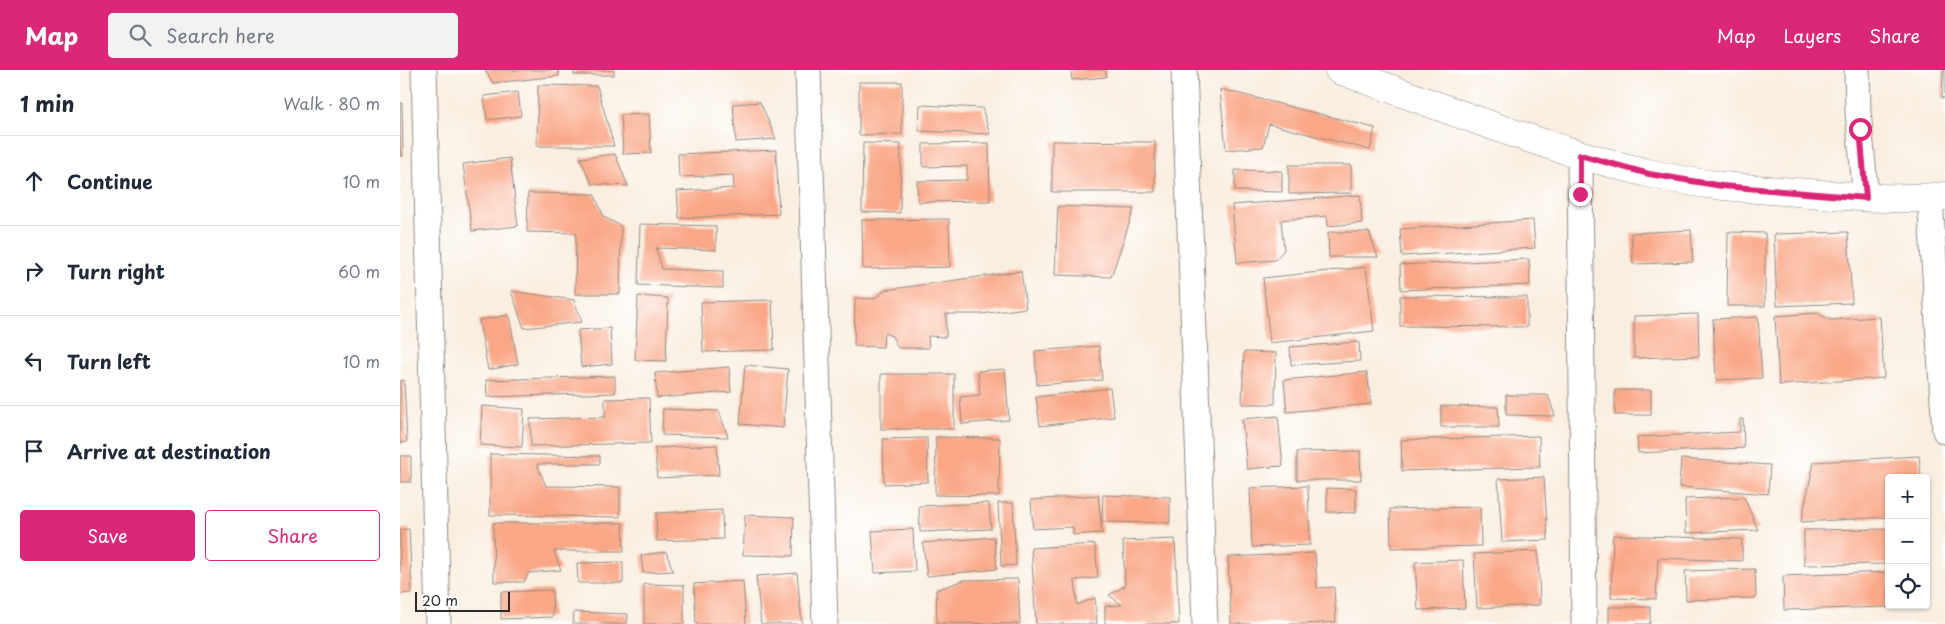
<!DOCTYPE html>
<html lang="en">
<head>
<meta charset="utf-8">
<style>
	body { margin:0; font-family:"Playpen Sans",sans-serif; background:#f2f2f3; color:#1f2937 }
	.controls { position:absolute; right:15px; bottom:15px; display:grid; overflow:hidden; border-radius:5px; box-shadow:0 1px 4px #0004 }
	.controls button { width:45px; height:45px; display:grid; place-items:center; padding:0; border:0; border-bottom:1px solid #e0e1e3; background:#fff; color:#1f2937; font:25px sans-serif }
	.scale { position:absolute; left:15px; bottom:12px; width:95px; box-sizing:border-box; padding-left:5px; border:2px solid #2b2b2b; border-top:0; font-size:14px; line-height:18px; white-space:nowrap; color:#2b2b2b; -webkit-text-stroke:4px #fff; paint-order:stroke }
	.stop { position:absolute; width:15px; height:15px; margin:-11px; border:4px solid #db2777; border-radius:50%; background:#fff }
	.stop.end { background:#db2777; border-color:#fff; box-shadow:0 1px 5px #0008 }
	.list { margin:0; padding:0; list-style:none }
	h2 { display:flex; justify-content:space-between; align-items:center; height:65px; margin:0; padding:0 20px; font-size:21px }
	h2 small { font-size:16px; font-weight:400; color:#747a83 }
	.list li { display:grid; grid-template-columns:32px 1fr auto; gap:15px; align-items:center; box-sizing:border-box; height:90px; padding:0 20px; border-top:1px solid #e0e1e3 }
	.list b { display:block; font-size:19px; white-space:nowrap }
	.list em { font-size:16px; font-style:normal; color:#747a83 }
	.actions { display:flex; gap:10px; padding:15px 20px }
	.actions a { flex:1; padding:11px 0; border:1px solid #db2777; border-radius:5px; text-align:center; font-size:18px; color:#db2777 }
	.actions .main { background:#db2777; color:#fff }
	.icon { flex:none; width:28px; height:28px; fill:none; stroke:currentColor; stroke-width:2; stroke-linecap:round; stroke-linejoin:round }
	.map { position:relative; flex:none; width:1545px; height:554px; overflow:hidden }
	header { display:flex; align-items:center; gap:30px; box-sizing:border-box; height:70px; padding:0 25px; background:#db2777; color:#fff }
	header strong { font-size:24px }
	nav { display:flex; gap:28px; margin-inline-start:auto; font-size:18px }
	.search { width:350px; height:45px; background:#f2f2f3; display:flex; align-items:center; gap:12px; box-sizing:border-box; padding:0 18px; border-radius:5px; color:#747a83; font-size:19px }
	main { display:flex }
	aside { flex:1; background:#fff }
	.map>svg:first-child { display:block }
	.building { fill:#f9a787 }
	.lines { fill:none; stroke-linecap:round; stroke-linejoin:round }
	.minor-casing { stroke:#928c85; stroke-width:27 }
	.tertiary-casing { stroke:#928c85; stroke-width:29 }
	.minor { stroke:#fff; stroke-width:25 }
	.tertiary { stroke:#fff; stroke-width:28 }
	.route { stroke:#db2777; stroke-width:6 }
</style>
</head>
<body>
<header>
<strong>Map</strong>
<div class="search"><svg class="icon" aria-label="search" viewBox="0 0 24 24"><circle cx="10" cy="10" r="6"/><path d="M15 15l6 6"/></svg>Search here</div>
<nav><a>Map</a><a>Layers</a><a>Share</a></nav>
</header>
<main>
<aside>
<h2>1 min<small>Walk · 80 m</small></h2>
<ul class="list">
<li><svg class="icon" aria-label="ahead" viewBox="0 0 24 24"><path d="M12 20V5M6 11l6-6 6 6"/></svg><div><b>Continue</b></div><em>10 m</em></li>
<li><svg class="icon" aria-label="right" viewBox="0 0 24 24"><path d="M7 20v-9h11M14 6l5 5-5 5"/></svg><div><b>Turn right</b></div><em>60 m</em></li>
<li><svg class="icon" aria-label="left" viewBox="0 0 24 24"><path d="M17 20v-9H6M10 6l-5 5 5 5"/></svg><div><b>Turn left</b></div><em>10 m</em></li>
<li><svg class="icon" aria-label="arrive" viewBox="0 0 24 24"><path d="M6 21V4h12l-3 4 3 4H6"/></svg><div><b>Arrive at destination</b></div></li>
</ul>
<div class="actions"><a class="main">Save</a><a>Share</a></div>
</aside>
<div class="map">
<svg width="1545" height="554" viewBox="0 0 1545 554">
	<rect width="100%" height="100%" fill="#fff"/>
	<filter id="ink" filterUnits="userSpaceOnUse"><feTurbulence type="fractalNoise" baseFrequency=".02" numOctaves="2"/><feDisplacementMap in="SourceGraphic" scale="10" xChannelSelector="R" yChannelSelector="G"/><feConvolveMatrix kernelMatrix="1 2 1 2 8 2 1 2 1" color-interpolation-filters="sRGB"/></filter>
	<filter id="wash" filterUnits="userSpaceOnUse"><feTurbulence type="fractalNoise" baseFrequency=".0096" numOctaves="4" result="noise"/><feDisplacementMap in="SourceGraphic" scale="20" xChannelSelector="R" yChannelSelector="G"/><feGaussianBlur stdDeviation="1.12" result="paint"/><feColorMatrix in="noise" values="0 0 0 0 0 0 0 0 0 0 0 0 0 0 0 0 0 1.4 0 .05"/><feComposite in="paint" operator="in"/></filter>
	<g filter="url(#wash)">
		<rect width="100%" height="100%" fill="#f9eedf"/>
		<g id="blocks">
			<g class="building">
				<polygon points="85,0 158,0 159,6 93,13"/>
				<rect x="174" y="0" width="40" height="5"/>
				<polygon points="671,0 706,0 706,7 672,10"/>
				<polygon points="1543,0 1545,0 1545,28 1542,28"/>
				<polygon points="459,12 502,12 502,64 459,65"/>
				<polygon points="138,15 197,16 214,76 137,76"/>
				<polygon points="820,19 975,58 970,80 869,54 863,77 826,80"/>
				<polygon points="118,22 121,46 87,50 84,26"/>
				<polygon points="360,32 376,69 336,72 333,34"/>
				<polygon points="0,33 2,33 3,86 0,86"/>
				<polygon points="520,35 582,38 590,64 519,61"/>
				<polygon points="249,44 251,83 223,84 221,45"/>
				<polygon points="652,71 755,72 755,122 652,122"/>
				<polygon points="463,73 501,74 500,143 462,142"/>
				<polygon points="589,73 590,131 518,132 517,111 567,110 567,96 523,97 523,74"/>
				<polygon points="376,80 379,144 279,148 277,121 334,118 333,105 279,107 278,84"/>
				<polygon points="215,84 228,116 192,114 180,88"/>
				<polygon points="110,88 118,156 72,161 63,94"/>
				<polygon points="889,95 951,95 951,123 889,124"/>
				<polygon points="835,100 882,101 882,122 835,121"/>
				<polygon points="128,123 194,124 204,147 221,156 220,224 175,224 176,163 127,162"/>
				<polygon points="960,125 962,153 928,156 927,146 881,150 884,180 875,190 837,193 832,135"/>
				<polygon points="658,136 734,139 711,207 655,205"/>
				<polygon points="549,149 550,197 463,199 462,150"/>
				<polygon points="1133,150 1135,178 1002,186 1000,159"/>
				<polygon points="240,154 316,156 316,180 256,178 262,199 323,201 323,218 238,215"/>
				<polygon points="1291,160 1293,192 1233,194 1231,163"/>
				<polygon points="928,162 969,162 978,187 929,187"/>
				<polygon points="1328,162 1365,163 1365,236 1327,236"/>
				<polygon points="1448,162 1452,233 1377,236 1374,164"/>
				<polygon points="1129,189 1130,215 1001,220 1000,195"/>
				<polygon points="966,197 974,261 870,273 863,208"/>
				<polygon points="621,201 626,238 581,244 546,244 546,267 528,266 529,278 498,278 492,266 484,263 483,277 454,276 455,228 474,229 485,220"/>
				<polygon points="111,221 174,230 182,252 124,258"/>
				<polygon points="238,226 268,228 266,291 235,290"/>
				<polygon points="1000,226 1127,227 1127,257 1000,256"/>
				<polygon points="372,230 374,280 303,282 301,232"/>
				<polygon points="1417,243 1430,250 1480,247 1484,308 1379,315 1375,246"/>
				<polygon points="1298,244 1299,286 1234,288 1234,246"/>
				<polygon points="109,245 118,294 88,300 79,250"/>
				<polygon points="1358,247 1362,308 1316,310 1313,249"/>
				<polygon points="210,258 212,294 181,297 178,260"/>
				<polygon points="959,272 960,291 891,295 890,277"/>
				<polygon points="699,276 702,310 637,315 635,281"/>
				<polygon points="844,282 876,283 875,334 842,334"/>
				<polygon points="345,295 388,299 383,358 340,354"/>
				<polygon points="329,297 331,322 257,328 255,303"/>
				<polygon points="605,299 609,350 562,354 560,327 580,325 578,301"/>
				<polygon points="967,302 971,334 887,342 884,310"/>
				<rect x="481" y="304" width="73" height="55"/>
				<polygon points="215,306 215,323 87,327 86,310"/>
				<polygon points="4,310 7,372 0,373 0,311"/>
				<polygon points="710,318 714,347 640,356 636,327"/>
				<rect x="1215" y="320" width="36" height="25"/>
				<polygon points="1106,325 1148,325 1155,346 1106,345"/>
				<polygon points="249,328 251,373 131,376 130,349 205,347 205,329"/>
				<polygon points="82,336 124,339 122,377 80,375"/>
				<polygon points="1041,336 1098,337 1099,357 1041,357"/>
				<polygon points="263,339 319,341 328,367 262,365"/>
				<polygon points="878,346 883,396 847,399 842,349"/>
				<polygon points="1340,349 1343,349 1344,378 1238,383 1237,367 1340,362"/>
				<polygon points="1139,366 1140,397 1002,401 1001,370"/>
				<polygon points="536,367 600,368 599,426 535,425"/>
				<polygon points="527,368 528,412 484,414 483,369"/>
				<polygon points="317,375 319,405 257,408 255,378"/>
				<polygon points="960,381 961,410 897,410 897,382"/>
				<polygon points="90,384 200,386 200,394 137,394 146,416 220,417 220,447 90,445"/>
				<rect x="0" y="386" width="11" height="26"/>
				<polygon points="1519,386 1521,408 1489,408 1489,447 1401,452 1414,392"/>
				<polygon points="1281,389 1370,395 1368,424 1279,417"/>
				<polygon points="1144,407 1148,470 1102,472 1098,409"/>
				<polygon points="908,416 910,475 852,477 850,418"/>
				<polygon points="927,418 956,419 956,443 927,442"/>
				<polygon points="698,425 702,463 673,465 673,457 633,459 631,430"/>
				<polygon points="703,425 770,427 770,453 702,452"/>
				<polygon points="1344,427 1358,460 1286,463 1285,429"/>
				<polygon points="589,433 591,459 520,462 519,436"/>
				<polygon points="598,433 613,433 616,495 601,496"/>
				<polygon points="1080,437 1081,476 991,478 990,439"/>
				<polygon points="322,440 323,469 257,471 256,443"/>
				<polygon points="345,445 394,447 393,486 343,485"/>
				<polygon points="93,453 223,453 224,481 154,481 161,500 128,503 124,512 94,512"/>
				<polygon points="9,459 12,523 0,524 0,460"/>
				<polygon points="513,459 515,501 475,503 472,461"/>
				<polygon points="1489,459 1489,494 1404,495 1404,460"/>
				<polygon points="1213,465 1342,469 1342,491 1258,488 1256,529 1211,528"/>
				<polygon points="594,467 597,499 527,506 523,473"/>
				<polygon points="775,469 779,554 705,554 705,536 722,535 709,525 725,516 723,471"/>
				<polygon points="695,474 698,508 675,510 677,535 695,528 697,554 636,554 631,478"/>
				<polygon points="1138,481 1140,535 1077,538 1074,484"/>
				<polygon points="266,482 273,501 243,503 241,485"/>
				<polygon points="915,483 917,518 934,517 936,552 906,554 831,554 828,487"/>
				<polygon points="1063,490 1065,538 1018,540 1015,492"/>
				<polygon points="223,492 223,513 178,513 177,493"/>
				<polygon points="1355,499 1356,528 1286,530 1285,501"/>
				<polygon points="1489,502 1489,537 1384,540 1383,506"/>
				<polygon points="397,503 402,554 361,554 356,506"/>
				<polygon points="618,509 620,554 537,553 536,520 564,510"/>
				<polygon points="343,511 346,554 296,554 294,514"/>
				<polygon points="244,514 284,515 284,554 244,554"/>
				<polygon points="152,520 153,547 101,549 101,522"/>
				<rect x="1209" y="537" width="41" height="17"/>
				<polygon points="174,542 228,544 227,554 173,554"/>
			</g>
		</g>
	</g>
	<g filter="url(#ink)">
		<use href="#blocks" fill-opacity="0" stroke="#928c85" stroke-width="1"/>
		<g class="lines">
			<g class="minor-casing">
				<g id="minor">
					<polyline points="24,0 38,554"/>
					<polyline points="408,0 425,554"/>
					<polyline points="784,0 805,554"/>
					<polyline points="1457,0 1458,42 1466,128"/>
					<polyline points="1180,85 1184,554"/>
					<polyline points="1530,128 1545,361"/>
				</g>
			</g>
			<g class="tertiary-casing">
				<path id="tertiary" d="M939,0C1041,36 1142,78 1248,103C1300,116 1355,119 1409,123C1454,127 1500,131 1545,126"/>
			</g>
			<use href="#minor" class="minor"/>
			<use href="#tertiary" class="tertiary"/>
		</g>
	</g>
	<g class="lines" filter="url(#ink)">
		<polyline class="route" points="1180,124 1180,85 1249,104 1322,116 1466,128 1460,59"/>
	</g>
</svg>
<div class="controls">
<button>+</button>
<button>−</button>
<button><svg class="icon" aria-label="locate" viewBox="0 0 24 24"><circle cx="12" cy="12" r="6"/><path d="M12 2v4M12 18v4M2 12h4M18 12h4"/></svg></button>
</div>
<div class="scale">20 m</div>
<div class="stop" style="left:1460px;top:59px"></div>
<div class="stop end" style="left:1180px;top:124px"></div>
</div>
</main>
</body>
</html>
